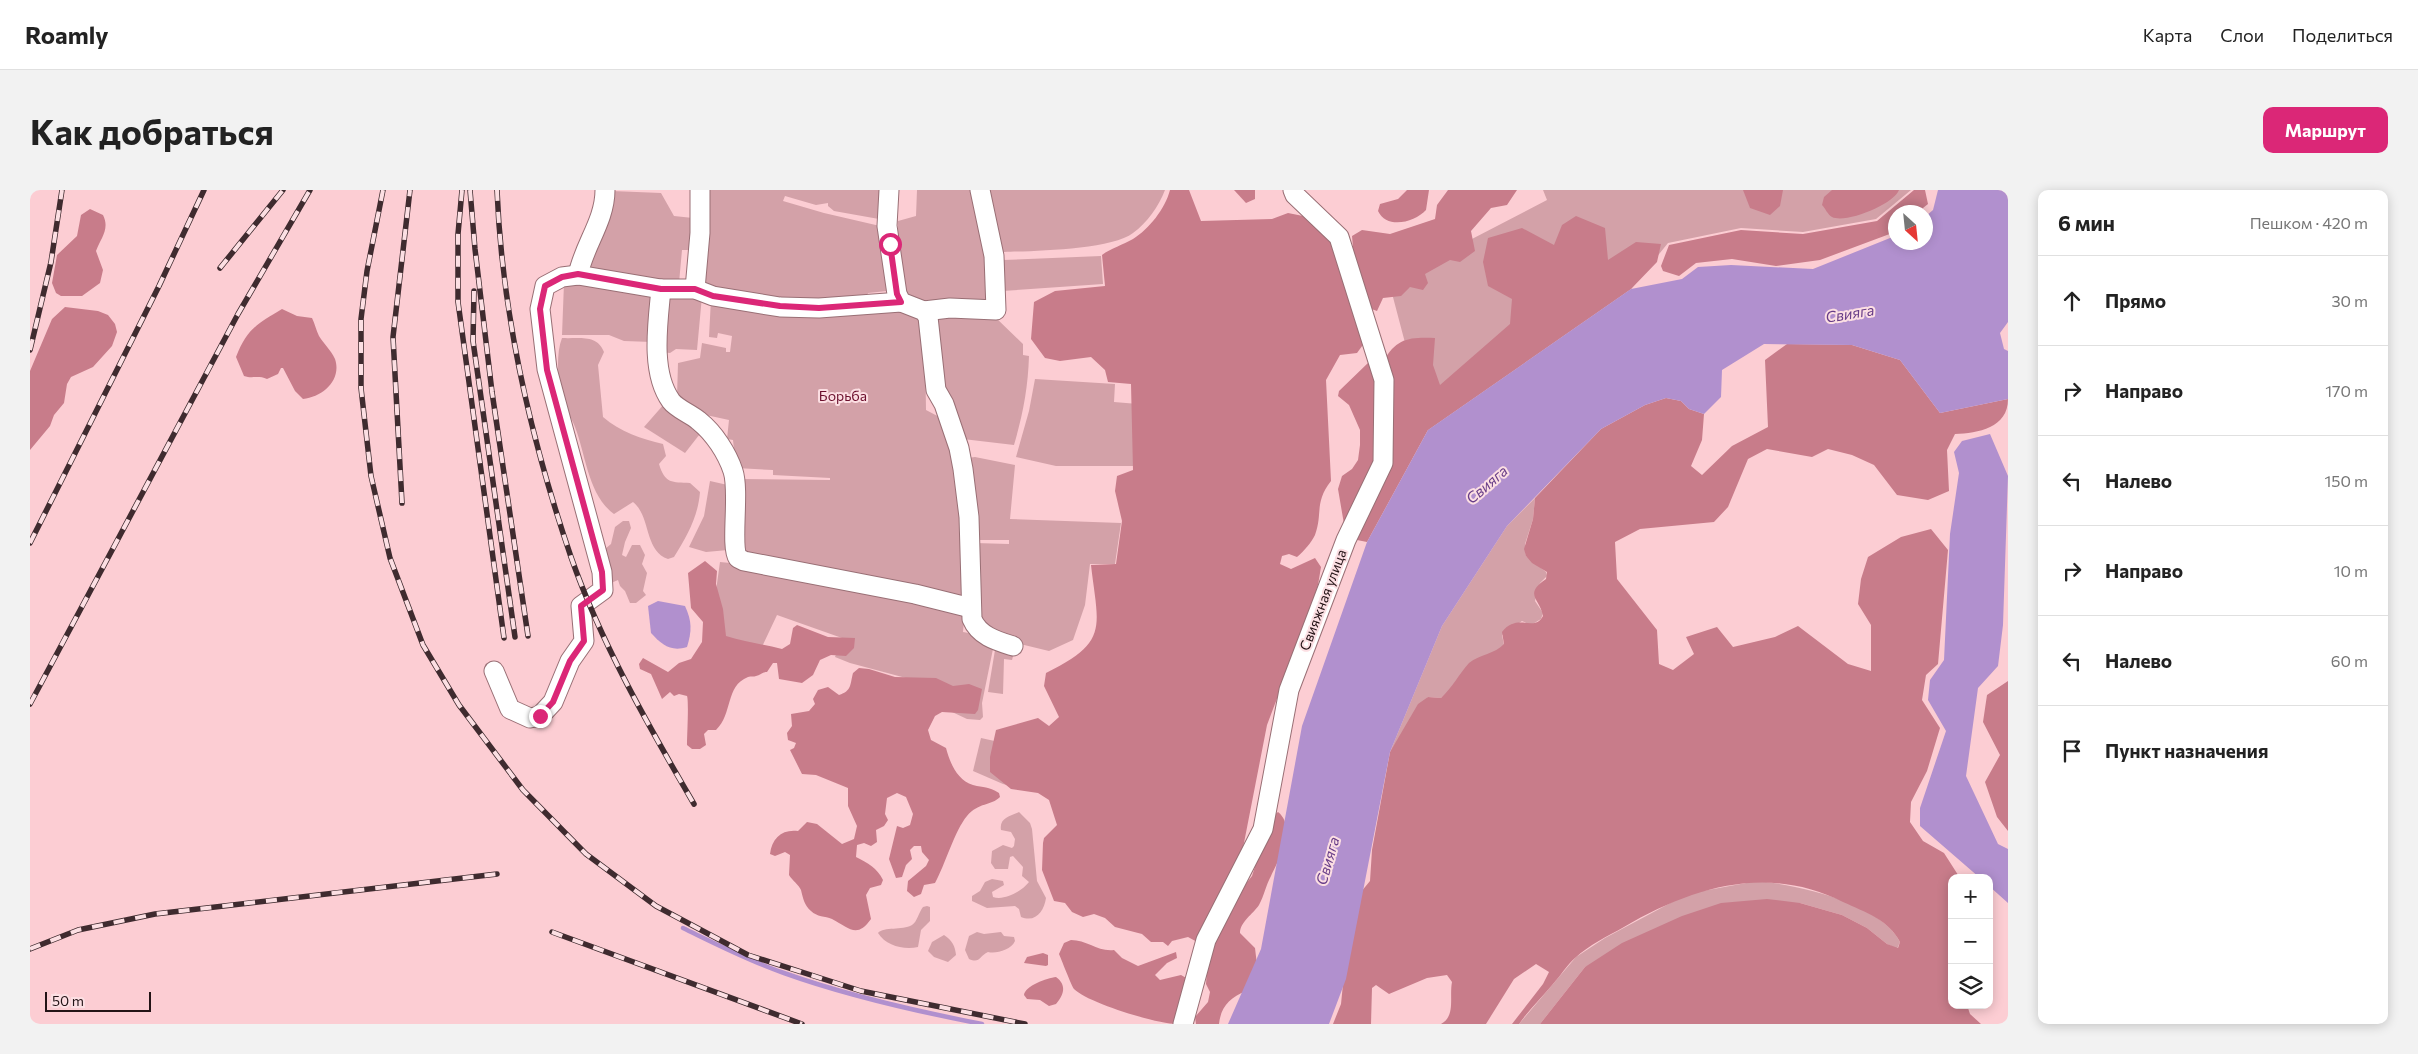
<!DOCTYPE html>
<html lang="ru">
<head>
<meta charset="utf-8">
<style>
	body { margin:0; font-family:Commissioner,sans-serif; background:#f2f2f2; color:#222 }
	.controls { position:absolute; right:15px; bottom:15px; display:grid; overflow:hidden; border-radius:10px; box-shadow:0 2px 12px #0003 }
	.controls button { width:45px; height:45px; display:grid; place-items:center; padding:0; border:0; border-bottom:1px solid #e0e0e0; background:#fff; color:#222; font:25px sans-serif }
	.compass { position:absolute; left:1858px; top:15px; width:45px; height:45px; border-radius:50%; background:#fff; box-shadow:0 2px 12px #0003; rotate:153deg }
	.scale { position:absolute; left:15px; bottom:12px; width:106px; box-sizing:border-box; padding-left:5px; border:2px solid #231316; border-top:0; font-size:14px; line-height:18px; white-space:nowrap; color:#231316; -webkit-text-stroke:4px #fcdfe3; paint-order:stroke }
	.stop { position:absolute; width:15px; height:15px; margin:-11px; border:4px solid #db2777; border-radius:50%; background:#fff }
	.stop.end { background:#db2777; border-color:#fff; box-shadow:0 1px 5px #0008 }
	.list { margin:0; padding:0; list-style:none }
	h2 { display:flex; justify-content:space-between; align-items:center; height:65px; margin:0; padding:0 20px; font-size:21px }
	h2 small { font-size:16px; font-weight:400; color:#767676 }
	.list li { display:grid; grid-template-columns:32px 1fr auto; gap:15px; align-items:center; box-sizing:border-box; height:90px; padding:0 20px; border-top:1px solid #e0e0e0 }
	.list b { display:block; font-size:19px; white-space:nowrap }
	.list em { font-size:16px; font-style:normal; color:#767676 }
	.icon { flex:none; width:28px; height:28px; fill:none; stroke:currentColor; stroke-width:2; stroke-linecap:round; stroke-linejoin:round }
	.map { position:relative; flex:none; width:1978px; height:834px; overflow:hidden; border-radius:10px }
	header { display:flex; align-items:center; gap:30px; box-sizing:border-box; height:70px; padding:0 25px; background:#fff; border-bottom:1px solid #e0e0e0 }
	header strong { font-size:24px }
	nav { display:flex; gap:28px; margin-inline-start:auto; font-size:18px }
	.intro { display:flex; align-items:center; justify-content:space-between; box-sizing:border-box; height:120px; padding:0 30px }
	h1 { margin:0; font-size:35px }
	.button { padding:12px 22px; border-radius:10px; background:#db2777; color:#fff; font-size:18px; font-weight:700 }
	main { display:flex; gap:30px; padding:0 30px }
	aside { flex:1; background:#fff; border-radius:10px; box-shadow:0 2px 12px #0003 }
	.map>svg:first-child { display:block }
	.green { fill:#d3a1a8 }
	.forest { fill:#c87c8a }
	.water { fill:#b190ce }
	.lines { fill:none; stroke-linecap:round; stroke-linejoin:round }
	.stream { stroke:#b190ce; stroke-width:4.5 }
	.minor-casing { stroke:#996f75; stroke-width:21 }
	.minor { stroke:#fff; stroke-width:19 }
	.rail-casing { stroke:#3f2b2f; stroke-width:5.5 }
	.rail { stroke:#fcdfe3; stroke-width:4; stroke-dasharray:11; stroke-linecap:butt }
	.route { stroke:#db2777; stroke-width:6 }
	.labels { text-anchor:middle; stroke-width:4; stroke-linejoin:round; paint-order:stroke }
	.park-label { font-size:14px; fill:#6b0e2c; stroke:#fcdfe3 }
	.street-label { font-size:14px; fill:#231316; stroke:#fcdfe3 }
	.water-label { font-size:15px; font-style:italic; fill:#683d88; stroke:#fcdfe3 }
</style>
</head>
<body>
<header>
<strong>Roamly</strong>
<nav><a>Карта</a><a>Слои</a><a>Поделиться</a></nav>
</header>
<div class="intro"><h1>Как добраться</h1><a class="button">Маршрут</a></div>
<main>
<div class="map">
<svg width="1978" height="834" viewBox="0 0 1978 834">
	<rect width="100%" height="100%" fill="#fccdd3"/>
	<g class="green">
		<polygon points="677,0 852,0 849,29 804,21 798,16 798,13 786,15 755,6 753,11 794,23 850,36 857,101 838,103 836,108 785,112 686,102 675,95 673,88"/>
		<polygon points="887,0 945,0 965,113 893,113 877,106 868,53 868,31 886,26"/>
		<path d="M954,0H1135C1129,16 1117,33 1103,43C1081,60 1003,61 974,62H970Z"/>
		<polygon points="1513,0 1881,0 1846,29 1773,42 1711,38 1638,53 1601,99 1398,240 1359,92 1517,10"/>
		<polygon points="582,1 631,3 644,26 663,28 661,60 652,60 649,93 561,82 558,71"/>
		<polygon points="1071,66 1073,94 972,101 973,70"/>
		<polygon points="534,93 619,101 624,120 622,152 594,151 579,145 532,145"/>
		<polygon points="642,102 672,106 667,160 646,159 640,163 632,162 637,110"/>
		<polygon points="681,109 868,117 890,124 895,156 896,220 915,230 921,248 922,273 928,273 935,409 713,365 710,289 800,290 800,288 743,285 743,280 706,278 703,250 697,249 699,230 676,225 647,207 648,173 670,168 672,153 696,158 696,162 700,162 702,146 688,143 687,148 679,147"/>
		<path d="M906,125H963L993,154V165L999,166C998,198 993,224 984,255L933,249L907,184Z"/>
		<path d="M532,148C549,149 567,144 574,162L568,175L573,227C590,242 612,249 633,254L636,266L629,274C635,294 642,292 660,293L670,302C668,327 657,346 644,367L638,369C614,361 621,326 603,312L584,324C558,305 556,265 545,237C541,226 532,214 530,202C528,186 526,163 532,148Z"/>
		<polygon points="1005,189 1085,194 1084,212 1108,214 1106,276 1026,276 986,267 999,221"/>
		<polygon points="635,213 673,240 655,263 614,237"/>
		<polygon points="945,267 985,275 980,329 1091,333 1085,374 1060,374 1055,415 1043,450 1019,461 966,448 949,437 945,353 979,354 979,350 945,350 937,268"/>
		<polygon points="680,291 702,296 698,360 676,362 659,357 674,326"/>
		<polygon points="1505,308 1503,329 1495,354 1496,366 1516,382 1517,386 1510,393 1505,411 1513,423 1511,429 1501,435 1492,431 1472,445 1474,455 1470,459 1411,508 1398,507 1360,562 1412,436 1477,336"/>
		<polygon points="593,331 599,331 601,338 595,352 592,365 596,367 602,355 610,355 615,365 612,374 617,383 613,401 616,405 606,413 600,413 595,401 590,396 588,390 581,393 575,359 581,354 585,337"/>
		<polygon points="690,372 720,375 935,421 933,442 944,444 964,454 952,513 953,527 950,530 937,529 920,521 917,499 820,473 805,467 812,448 747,425 729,463 690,457 684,415"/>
		<polygon points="966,454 985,459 982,470 974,469 973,504 958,502"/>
		<polygon points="951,548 1009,561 1000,601 973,594 943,581"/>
		<path d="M989,622L1000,633L1002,639L1007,691L1016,708C1014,721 1006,733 991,727L989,719L985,716L957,718L942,711V706L950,701L955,692L962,689L973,691L974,695L962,702L963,707C975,711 992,701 999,692L992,686L993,677L983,666L980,667L978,679H965L961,673L962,661L973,655L982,658L984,656L985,649L981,642L971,640C969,628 980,626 989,622Z"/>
		<path d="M1727,691C1768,695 1851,713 1870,752L1867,759L1857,754L1837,738L1812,725L1770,713L1555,777L1510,834H1489L1546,767L1575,748L1646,710L1667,702Z"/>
		<path d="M897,716L900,717V731L891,740L888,757C874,760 856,756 848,743C854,736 872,741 882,735C887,732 889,722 893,717Z"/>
		<path d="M947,742L954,744L971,742L974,746L984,747L985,751C981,760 966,764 958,762C949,766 950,774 939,769L935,760L939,746Z"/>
		<path d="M914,745C922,750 925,756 926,765L918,772L904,767L898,761L902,752Z"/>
	</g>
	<g class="forest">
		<path d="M1140,0H1159L1171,31L1242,29L1258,23L1273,26L1287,36L1306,53L1335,152L1327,163L1310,165L1296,190L1301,291C1284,313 1293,323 1285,345C1281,353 1274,361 1267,367L1259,364L1252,366L1250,374L1261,379L1285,368L1291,377L1288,395L1271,445L1237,535L1213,658L1169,753L1158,747L1142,751L1138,756L1133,752H1121L1112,744L1085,737L1075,728L1064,724L1053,727L1042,722L1035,713L1024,711L1012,680L1013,653L1014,648L1027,635L1019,610L1008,603L981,599L960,582V567L966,540L1008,528L1019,536L1029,527L1014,496L1016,483C1080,452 1068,437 1061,375L1086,374L1092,331L1085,301L1087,286L1103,280L1101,194L1078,192L1075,180L1061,167L1030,171L1015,168L1001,149L1004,112L1025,101L1075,96L1072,65C1081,58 1093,55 1103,49C1119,39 1135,19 1140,0Z"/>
		<polygon points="1204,0 1225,0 1225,9 1216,13"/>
		<path d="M1377,0H1399L1396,20C1385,32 1357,40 1348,21L1350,14L1368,9Z"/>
		<polygon points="1418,0 1487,0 1477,15 1461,18 1441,41 1445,61 1430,72 1420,70 1395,84 1398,93 1393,100 1380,97 1371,106 1353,108 1347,121 1336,117 1324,69 1322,46 1332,40 1360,44 1405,29 1407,15"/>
		<polygon points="1713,0 1753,0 1750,16 1740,25 1720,18"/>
		<path d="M1802,0H1869C1864,14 1816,34 1802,27C1798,25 1795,18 1792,15L1794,7Z"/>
		<polygon points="1884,0 1895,0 1898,14 1888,22 1866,22 1865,42 1790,70 1746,76 1702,69 1666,73 1649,86 1633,81 1631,76 1639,55 1711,40 1773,44 1847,31"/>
		<path d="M60,19L73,25C80,39 71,48 66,61L73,80L70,93L52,106H31L26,103L22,93L27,65L47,46L51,25Z"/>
		<path d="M1546,26L1575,38L1578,70L1606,52L1631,54L1627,72L1601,99L1398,240L1337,352L1327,350L1329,338L1349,300L1354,171C1366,148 1380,147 1405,148L1403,175L1410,195L1480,134L1482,109L1458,96L1453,72L1458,48L1492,38L1524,55L1532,35Z"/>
		<polygon points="35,117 68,121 78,125 85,134 87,142 82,156 63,177 41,187 37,194 34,213 24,225 20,236 0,260 0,181 22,129"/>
		<path d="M252,119L267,126L282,128C285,134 286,140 289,146C294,154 301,160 305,169C312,190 293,207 273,209L265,201L253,178H251L248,184L237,189C228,185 222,189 214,186L206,167C217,139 227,134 252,119Z"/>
		<path d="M1757,154L1822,155L1870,170L1910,223L1978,209C1978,238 1948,243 1925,244L1917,260L1919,301L1898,310L1867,305L1844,275L1822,265L1798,259L1782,267L1737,259L1718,269L1698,317L1684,332L1610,339L1585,352L1587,389L1627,440L1629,474L1643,480L1664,464L1656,447L1687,437L1703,457L1745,447L1768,436L1818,474L1841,481V435L1828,414L1831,389L1838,367L1871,347L1901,339L1918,360L1908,474L1896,485L1892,510L1910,538L1897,581L1881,612L1880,632L1893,651L1914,663L1930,688H1922V815H1937L1940,824L1951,834H1510L1555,777L1592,753L1652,726L1691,713L1737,709L1770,713L1812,725L1837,738L1857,754L1868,758L1870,752C1859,730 1835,722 1813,712C1737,674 1663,697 1594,737C1578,746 1559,755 1545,768C1537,775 1531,785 1523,794C1512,807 1499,820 1489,834H1482L1513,794L1519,782L1506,774L1484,789L1456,834H1411C1426,826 1419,807 1422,792L1417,785L1397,788L1359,804L1346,795L1342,798L1341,834H1303L1311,814L1321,714L1340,691L1342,660L1360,562L1388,514L1398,507L1411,508C1422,498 1429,484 1439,473C1450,464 1465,464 1474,454L1472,442C1488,422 1504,443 1513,426C1510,408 1493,405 1516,389L1517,382L1502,373L1496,366L1494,359L1503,329L1505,308L1571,239L1615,215L1636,208L1651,211L1659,219L1674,224L1672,250L1661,276L1672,285L1702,256L1738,237L1735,170Z"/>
		<polygon points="1338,173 1341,173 1349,190 1350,262 1314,334 1308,299 1312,286 1322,279 1328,270 1330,255 1330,240 1319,215 1308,206 1309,201"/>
		<path d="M675,371L687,381L686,394L693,419L696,446C715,452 733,454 752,459L760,454L763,438L767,435L798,447L825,448L824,458L816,466L801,465L790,470L783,485L772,493L749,489L747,473H743L737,482C732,482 731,485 726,486C724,487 721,486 718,487C695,496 703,524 686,540H678L674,544L676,555L670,559H662L657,555C657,546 659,511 657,506L649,504L644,506L640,502L632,509L621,484L610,479L609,474L613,468L638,482L649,473L661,469L672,452L673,432L661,418L658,383Z"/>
		<path d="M829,478L839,479L865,487L906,488L923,496L939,494L952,499L948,520L945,524L912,522L905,526L898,540L901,550L916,558C920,573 927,590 943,595C954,598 958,596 969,603L970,607C961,616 949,612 937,626C925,640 915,675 905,693L894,695L891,704L884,707L877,701L878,691L896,676L899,670L892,662L891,656H884L880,660L882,669L876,675L872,687L866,688L859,669L867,636L873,638L880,635L883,624L876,607L867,603L857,608L855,624L858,630L854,636L846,640L847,652L841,656L834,653L827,655L826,667C838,673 847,678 853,690L851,695L840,698L836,705L841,729C827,749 819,738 802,729C795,726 787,727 781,721C774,715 773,708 771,700C769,695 762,690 759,685L760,665L755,662L745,666L740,664C742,648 752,639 768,641L777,632L787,634L812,654L824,649L827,636L818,616V598L786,585L772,584L760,560L764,558L766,553L758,550L757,543L762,536L761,524L779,521L785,514L783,509L788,500L798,497L809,505C822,501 820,494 823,483Z"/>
		<polygon points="1978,491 1978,641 1967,627 1955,592 1970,565 1953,532 1957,505"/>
		<path d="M1248,622C1267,637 1248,671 1241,686C1236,695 1234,706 1229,715C1223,724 1210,732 1210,743L1225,758L1227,775L1216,801C1200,808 1191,816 1189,834H1166L1165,827L1178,812L1180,802L1176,794L1177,779L1188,744L1204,718L1207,705L1222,686L1239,633L1244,625Z"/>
		<path d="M1041,750C1057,750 1068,762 1084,760L1092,768L1108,776L1146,762L1147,768L1137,773L1125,785L1130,790L1151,785L1158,789L1147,834C1127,834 1058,813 1044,799C1042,797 1030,766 1029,764L1034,753Z"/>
		<polygon points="1013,763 1018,765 1018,775 1016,776 994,773 997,767"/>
		<path d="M1026,787C1037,795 1034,805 1026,814L1019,816L1010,810L997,809L994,805C995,796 1017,788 1026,787Z"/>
	</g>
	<g class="water">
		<polygon points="1908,0 1978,0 1978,132 1970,143 1974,159 1978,161 1978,209 1910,223 1870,170 1822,155 1734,154 1692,180 1691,207 1674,224 1659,219 1651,211 1636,208 1615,215 1571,239 1477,336 1412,436 1360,562 1316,789 1299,834 1198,834 1231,759 1272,536 1337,352 1398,240 1601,99 1652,89 1668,77 1701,75 1783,79 1865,46 1866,52 1896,52 1896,26 1903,20"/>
		<polygon points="1960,244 1978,286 1973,435 1968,476 1948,498 1936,586 1968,654 1978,659 1978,713 1959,696 1959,688 1950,688 1890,636 1890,618 1916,541 1898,510 1900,490 1914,470 1920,344 1929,283 1924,262 1932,251"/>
		<path d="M628,411L655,416C662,431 662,441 657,457C641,462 632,455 621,443L618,416Z"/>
	</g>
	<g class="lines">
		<path class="stream" d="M653,738C686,754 719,771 754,783C818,806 885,821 952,834"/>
		<g class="minor-casing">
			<g id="minor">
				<path d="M859,0L857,36L867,104L871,112L894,121L898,127L906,200L914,214L929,258L933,279L939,327L942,429C949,446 967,451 983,456"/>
				<path d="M548,85C554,55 575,31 575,0"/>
				<path d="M631,99C628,132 620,182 641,211C647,219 661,224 669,231C684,243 697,263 703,281C710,302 700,356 708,368L714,371L885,404L941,418"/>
				<polyline points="665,99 670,43 670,0"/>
				<polyline points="894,121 920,118 966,120 964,66 950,0"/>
				<polyline points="464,481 480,519 500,528 510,526 523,512 540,471 554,451 551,416 573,400 572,382 517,179 510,119 515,96 532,87 548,85 631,99 665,99 683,106 750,117 789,118 871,112"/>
				<polyline points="1153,834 1176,750 1233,639 1259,500 1316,350 1353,273 1354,190 1309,47 1265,5 1263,0"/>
			</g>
		</g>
		<use href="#minor" class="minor"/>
		<g class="rail-casing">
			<g id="rail">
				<polyline points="353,0 337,81 331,129 331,198 341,286 360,368 393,455 429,515 493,600 556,664 626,716 718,765 831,801 995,834"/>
				<polyline points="432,0 428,44 428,112 474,448"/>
				<polyline points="440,0 445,59 462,202 498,446"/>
				<path d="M467,0C472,124 501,250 541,367C571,453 618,535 664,614"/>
				<polyline points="190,78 253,0"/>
				<polyline points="444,101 443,151 485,447"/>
				<polyline points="0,160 21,72 32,0"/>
				<polyline points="372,313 363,147 380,0"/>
				<polyline points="0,353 129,96 174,0"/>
				<polyline points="0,514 208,124 280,0"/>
				<polyline points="522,742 772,834"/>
				<polyline points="0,759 48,740 125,724 467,684"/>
			</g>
		</g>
		<use href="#rail" class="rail"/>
	</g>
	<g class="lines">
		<polyline class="route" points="510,526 523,512 540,471 554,451 551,416 573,400 572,382 517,180 510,119 515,96 532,87 548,84 631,99 665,99 683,106 750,116 789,118 871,112 867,104 860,54"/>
	</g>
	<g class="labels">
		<g class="park-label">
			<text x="813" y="211">Борьба</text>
		</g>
		<g class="street-label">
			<text transform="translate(1293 410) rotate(-69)" y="5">Свияжная улица</text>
		</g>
		<g class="water-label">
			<text transform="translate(1820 124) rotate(-9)" y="5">Свияга</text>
			<text transform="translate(1457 295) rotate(-41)" y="5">Свияга</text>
			<text transform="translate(1298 671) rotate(-74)" y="5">Свияга</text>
		</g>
	</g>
</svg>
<div class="controls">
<button>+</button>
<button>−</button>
<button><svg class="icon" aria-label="layers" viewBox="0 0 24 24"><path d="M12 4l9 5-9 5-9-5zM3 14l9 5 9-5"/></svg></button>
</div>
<svg class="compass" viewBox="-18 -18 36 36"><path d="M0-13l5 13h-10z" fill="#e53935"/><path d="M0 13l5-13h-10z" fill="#767676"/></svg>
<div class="scale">50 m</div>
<div class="stop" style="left:860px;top:54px"></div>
<div class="stop end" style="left:510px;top:526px"></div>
</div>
<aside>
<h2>6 мин<small>Пешком · 420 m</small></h2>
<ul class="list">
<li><svg class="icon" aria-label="ahead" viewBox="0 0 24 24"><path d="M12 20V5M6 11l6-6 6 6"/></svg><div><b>Прямо</b></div><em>30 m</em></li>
<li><svg class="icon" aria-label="right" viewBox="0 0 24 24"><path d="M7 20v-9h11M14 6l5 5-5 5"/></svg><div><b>Направо</b></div><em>170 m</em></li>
<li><svg class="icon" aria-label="left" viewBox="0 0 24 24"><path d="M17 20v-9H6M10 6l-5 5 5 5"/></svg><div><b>Налево</b></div><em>150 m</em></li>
<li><svg class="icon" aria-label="right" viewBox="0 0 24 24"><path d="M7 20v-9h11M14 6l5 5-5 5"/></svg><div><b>Направо</b></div><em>10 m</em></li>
<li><svg class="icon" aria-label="left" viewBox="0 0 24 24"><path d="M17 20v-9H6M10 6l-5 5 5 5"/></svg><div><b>Налево</b></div><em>60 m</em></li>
<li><svg class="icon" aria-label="arrive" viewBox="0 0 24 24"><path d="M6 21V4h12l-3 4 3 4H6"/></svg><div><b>Пункт назначения</b></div></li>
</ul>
</aside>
</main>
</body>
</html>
